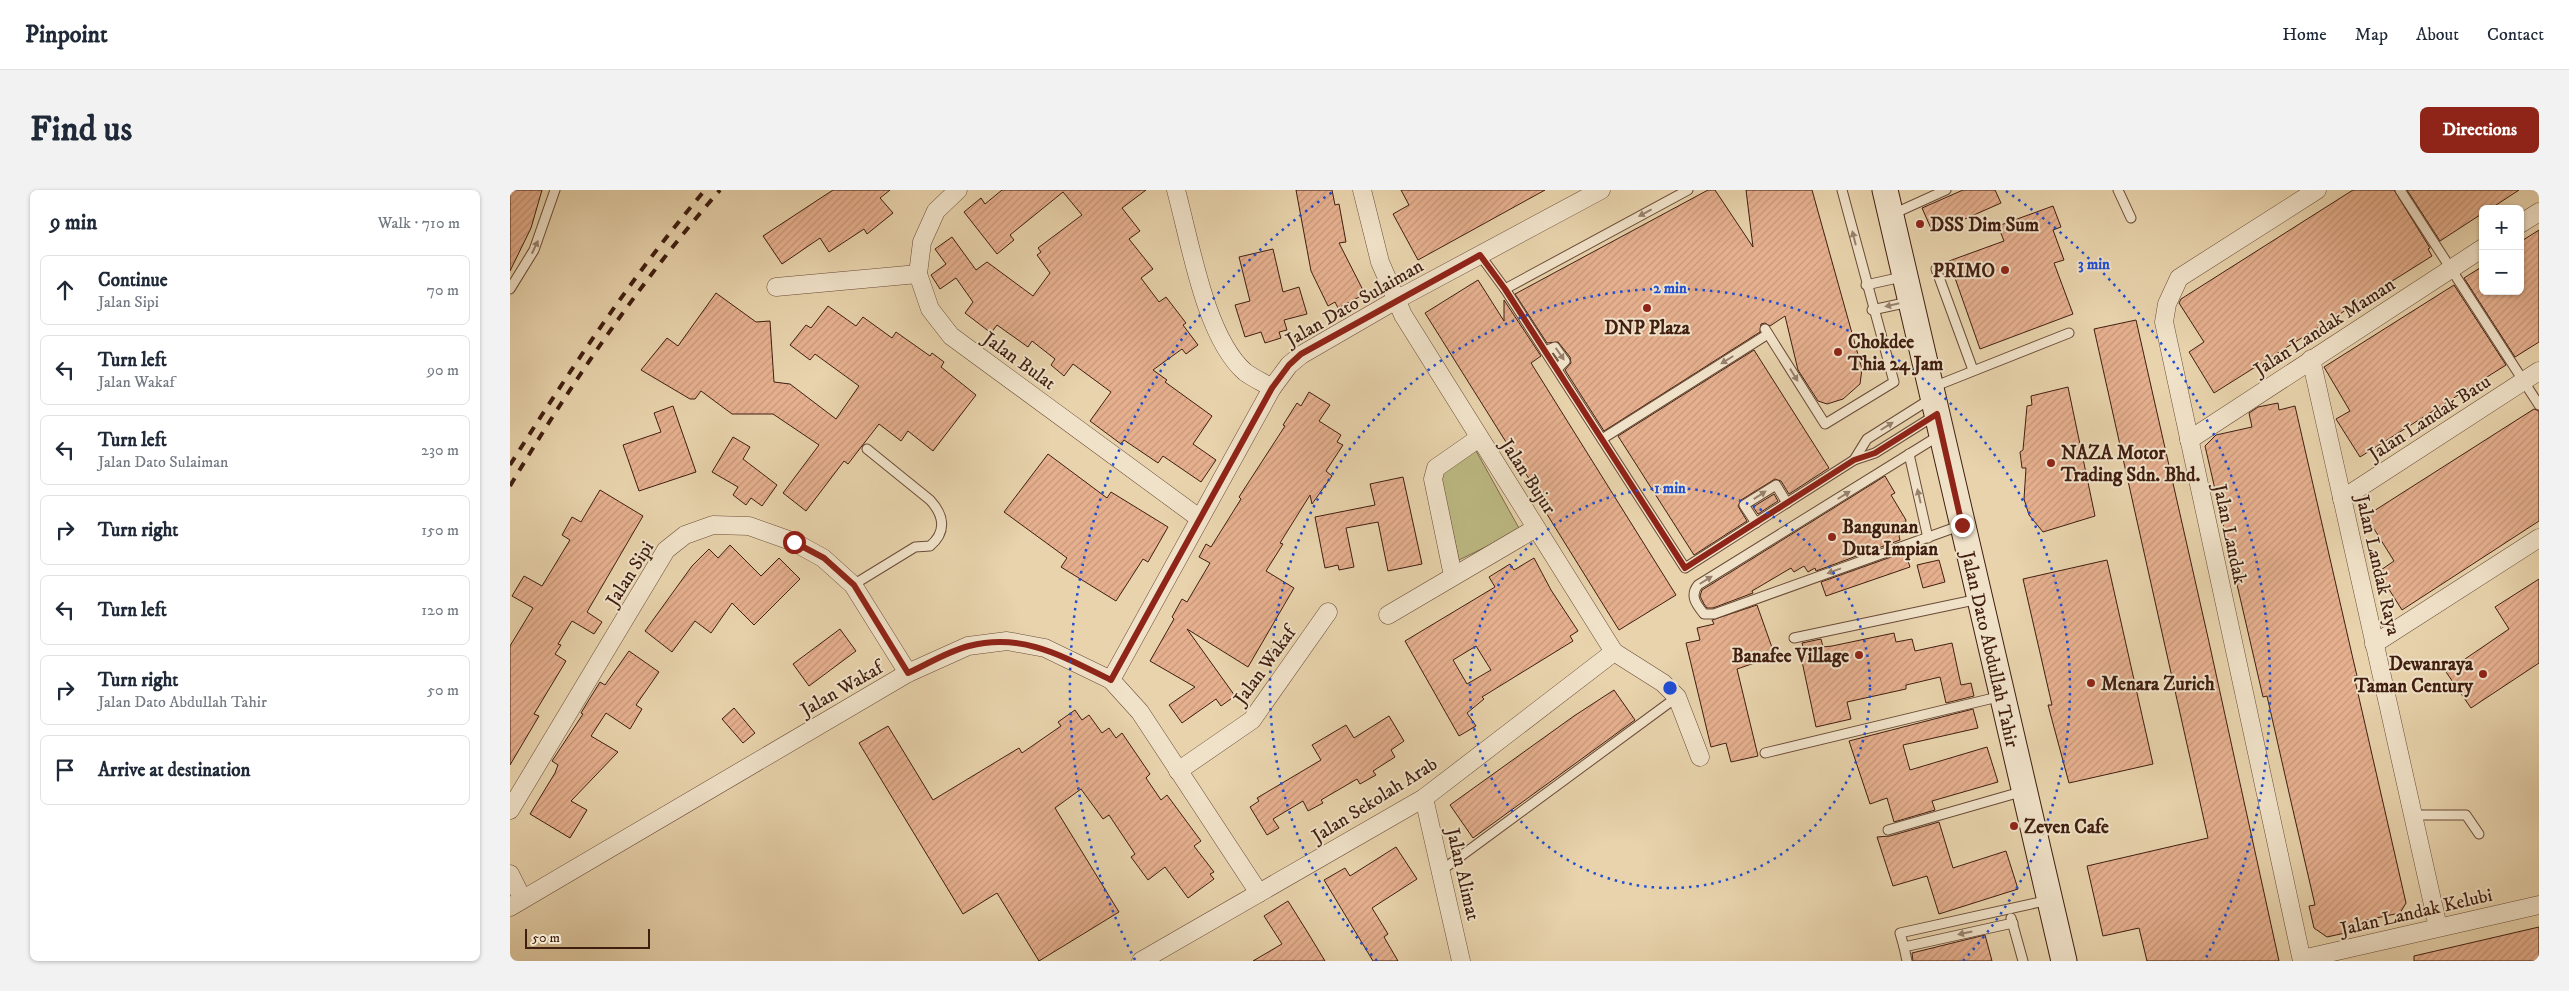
<!DOCTYPE html>
<html lang="en">
<head>
<meta charset="utf-8">
<style>
	body { margin:0; font-family:"IM FELL DW Pica",serif; background:#f2f2f3; color:#1f2937 }
	.controls { position:absolute; right:15px; top:15px; display:grid; overflow:hidden; border-radius:8px; box-shadow:0 1px 4px #0004 }
	.controls button { width:45px; height:45px; display:grid; place-items:center; padding:0; border:0; border-bottom:1px solid #e0e1e3; background:#fff; color:#1f2937; font:25px sans-serif }
	.scale { position:absolute; left:15px; bottom:12px; width:125px; box-sizing:border-box; padding-left:5px; border:2px solid #401e10; border-top:0; font-size:14px; line-height:18px; white-space:nowrap; color:#401e10; -webkit-text-stroke:4px #f0e2c9; paint-order:stroke }
	.stop { position:absolute; width:15px; height:15px; margin:-11px; border:4px solid #8f2418; border-radius:50%; background:#fff }
	.stop.end { background:#8f2418; border-color:#fff; box-shadow:0 1px 5px #0008 }
	.list { margin:0; padding:0; list-style:none }
	h2 { display:flex; justify-content:space-between; align-items:center; height:65px; margin:0; padding:0 20px; font-size:21px }
	h2 small { font-size:16px; font-weight:400; color:#747a83 }
	.list li { display:grid; grid-template-columns:32px 1fr auto; gap:15px; align-items:center; box-sizing:border-box; height:70px; margin:0 10px 10px; padding:0 10px; border:1px solid #e0e1e3; border-radius:8px }
	.list b { display:block; font-size:19px; white-space:nowrap }
	.list p { margin:0; font-size:16px; white-space:nowrap; color:#747a83 }
	.list em { font-size:16px; font-style:normal; color:#747a83 }
	.icon { flex:none; width:28px; height:28px; fill:none; stroke:currentColor; stroke-width:2; stroke-linecap:round; stroke-linejoin:round }
	.map { position:relative; flex:none; width:2029px; height:771px; overflow:hidden; border-radius:8px }
	header { display:flex; align-items:center; gap:30px; box-sizing:border-box; height:70px; padding:0 25px; background:#fff; border-bottom:1px solid #e0e1e3 }
	header strong { font-size:24px }
	nav { display:flex; gap:28px; margin-inline-start:auto; font-size:18px }
	.intro { display:flex; align-items:center; justify-content:space-between; box-sizing:border-box; height:120px; padding:0 30px }
	h1 { margin:0; font-size:35px }
	.button { padding:12px 22px; border-radius:8px; background:#8f2418; color:#fff; font-size:18px; font-weight:700 }
	main { display:flex; gap:30px; padding:0 30px }
	aside { flex:1; background:#fff; border-radius:8px; box-shadow:0 1px 4px #0004 }
	.map>svg:first-child { display:block }
	.green { fill:#bdba84; stroke:#7e6c4a }
	.building { fill:url(#building-hatch); stroke:#401e10; fill-rule:evenodd }
	.lines { fill:none; stroke-linecap:round; stroke-linejoin:round }
	.lane-casing { stroke:#6a4b37; stroke-width:11 }
	.street-casing { stroke:#6a4b37; stroke-width:19 }
	.secondary-casing { stroke:#401e10; stroke-width:27 }
	.lane { stroke:#f0e2c9; stroke-width:9 }
	.street { stroke:#f0e2c9; stroke-width:18 }
	.secondary { stroke:#f0e2c9; stroke-width:25 }
	.rail { stroke:#401e10; stroke-width:4; stroke-dasharray:9 9; stroke-linecap:butt }
	.oneway { fill:#98806c }
	.route { stroke:#8f2418; stroke-width:6 }
	.ring { fill:none; stroke:#1d4ed8; stroke-width:2.5; stroke-dasharray:2.5 5 }
	.poi-dot { fill:#8f2418; stroke:#f0e2c9; stroke-width:2 }
	.labels { text-anchor:middle; stroke-width:4; stroke-linejoin:round; paint-order:stroke }
	.poi-label { font-size:19px; font-weight:bold; fill:#401e10; stroke:#f0e2c9; text-anchor:start }
	.street-label { font-size:19px; fill:#401e10; stroke:#f0e2c9 }
	.centre { fill:#1d4ed8; stroke:#f0e2c9; stroke-width:2.5 }
	.ring-label { font-size:15px; text-anchor:middle; font-weight:bold; fill:#1d4ed8; stroke:#f0e2c9; stroke-width:4; stroke-linejoin:round; paint-order:stroke }
</style>
</head>
<body>
<header>
<strong>Pinpoint</strong>
<nav><a>Home</a><a>Map</a><a>About</a><a>Contact</a></nav>
</header>
<div class="intro"><h1>Find us</h1><a class="button">Directions</a></div>
<main>
<aside>
<h2>9 min<small>Walk · 710 m</small></h2>
<ul class="list">
<li><svg class="icon" aria-label="ahead" viewBox="0 0 24 24"><path d="M12 20V5M6 11l6-6 6 6"/></svg><div><b>Continue</b><p>Jalan Sipi</p></div><em>70 m</em></li>
<li><svg class="icon" aria-label="left" viewBox="0 0 24 24"><path d="M17 20v-9H6M10 6l-5 5 5 5"/></svg><div><b>Turn left</b><p>Jalan Wakaf</p></div><em>90 m</em></li>
<li><svg class="icon" aria-label="left" viewBox="0 0 24 24"><path d="M17 20v-9H6M10 6l-5 5 5 5"/></svg><div><b>Turn left</b><p>Jalan Dato Sulaiman</p></div><em>230 m</em></li>
<li><svg class="icon" aria-label="right" viewBox="0 0 24 24"><path d="M7 20v-9h11M14 6l5 5-5 5"/></svg><div><b>Turn right</b></div><em>150 m</em></li>
<li><svg class="icon" aria-label="left" viewBox="0 0 24 24"><path d="M17 20v-9H6M10 6l-5 5 5 5"/></svg><div><b>Turn left</b></div><em>120 m</em></li>
<li><svg class="icon" aria-label="right" viewBox="0 0 24 24"><path d="M7 20v-9h11M14 6l5 5-5 5"/></svg><div><b>Turn right</b><p>Jalan Dato Abdullah Tahir</p></div><em>50 m</em></li>
<li><svg class="icon" aria-label="arrive" viewBox="0 0 24 24"><path d="M6 21V4h12l-3 4 3 4H6"/></svg><div><b>Arrive at destination</b></div></li>
</ul>
</aside>
<div class="map">
<svg width="2029" height="771" viewBox="0 0 2029 771">
	<defs>
		<pattern id="building-hatch" width="6" height="6" patternUnits="userSpaceOnUse" patternTransform="scale(1.25)"><rect width="6" height="6" fill="#e6b08f"/><path d="M-1 1l2-2M0 6l6-6M5 7l2-2" fill="none" stroke="#c6977a"/></pattern>
	</defs>
	<rect width="100%" height="100%" fill="#e8d3ac"/>
	<filter id="stains"><feTurbulence type="fractalNoise" baseFrequency=".004" numOctaves="4"/><feColorMatrix values="0 0 0 0 .2 0 0 0 0 .09 0 0 0 0 .02 0 0 0 .5 -.17"/></filter>
	<radialGradient id="worn" r=".72"><stop offset=".6" stop-color="#630" stop-opacity="0"/><stop offset="1" stop-color="#630" stop-opacity=".3"/></radialGradient>
	<polygon class="green" points="965,259 1010,340 949,370 931,289 936,278"/>
	<g class="building">
		<polygon points="0,0 32,0 21,38 0,81"/>
		<polygon points="323,0 380,0 370,8 383,23 357,44 354,39 319,62 310,48 272,74 253,46"/>
		<polygon points="492,0 636,0 612,18 630,41 619,49 643,79 631,88 649,112 656,107 676,133 673,135 688,155 676,164 672,159 643,180 657,190 655,192 702,226 683,254 706,270 691,292 653,266 648,273 614,250 611,254 580,231 601,202 563,174 554,186 541,175 545,169 522,151 518,157 487,135 481,143 455,123 463,112 446,88 430,99 421,85 436,74 425,59 442,47 466,80 477,72 523,106 540,83 527,65 531,62 528,58 572,25 553,2 500,45 504,50 487,64 454,22 471,8 475,14"/>
		<polygon points="786,0 822,0 825,15 829,14 836,52 829,53 855,104 828,118 825,112 818,116 801,81"/>
		<polygon points="891,0 1035,0 908,70 883,24 899,15"/>
		<polygon points="1198,0 1205,0 1243,57 1236,0 1302,0 1352,179 1350,194 1333,209 1317,214 1308,211 1288,180 1275,126 1260,136 1255,133 1251,134 1250,142 1094,241 1055,180 1061,173 1060,167 1048,152 1037,153 1005,104"/>
		<polygon points="1453,0 1485,0 1491,13 1423,43 1412,18"/>
		<polygon points="1843,0 1884,0 1920,58 1918,59 1922,66 1704,203 1679,162 1694,152 1669,113 1671,109"/>
		<polygon points="1897,0 2009,0 1980,19 1973,19 1973,23 1930,51"/>
		<polygon points="1543,16 1551,37 1543,40 1554,70 1544,73 1563,124 1470,159 1439,71 1494,51 1488,36"/>
		<polygon points="2029,40 2029,152 2005,167 1954,88 1973,76 1973,101 2010,101 2010,52"/>
		<polygon points="763,59 773,102 789,97 797,124 774,130 777,140 769,142 771,148 755,153 751,142 735,147 725,115 740,111 729,67"/>
		<polygon points="968,90 994,131 994,110 1031,166 1021,173 1166,405 1109,440 1030,313 1033,311 915,123"/>
		<polygon points="1944,95 1996,175 1850,267 1826,229 1840,221 1814,177"/>
		<polygon points="206,103 246,132 260,131 264,192 280,194 326,229 349,196 305,164 300,170 280,155 296,135 301,138 318,116 346,136 353,127 382,148 386,142 420,166 422,163 434,172 431,177 466,205 423,261 398,241 391,251 369,234 338,274 334,271 296,321 273,303 309,255 263,224 222,224 191,201 185,209 180,209 131,180 157,148 168,156"/>
		<polygon points="1626,130 1699,452 1769,771 1637,771 1629,738 1593,746 1577,676 1698,648 1584,139"/>
		<polygon points="1244,160 1319,278 1279,304 1271,291 1265,289 1231,310 1228,316 1237,331 1184,365 1108,246"/>
		<polygon points="1558,197 1585,326 1533,342 1519,325 1514,309 1516,278 1512,278 1510,262 1513,260 1517,216 1522,215 1521,206"/>
		<polygon points="799,202 820,215 809,231 831,245 827,252 833,255 816,281 822,286 802,314 800,305 770,353 773,354 756,381 784,398 738,477 677,439 725,506 711,516 706,509 672,533 659,515 685,497 640,471 664,429 662,427 672,409 677,412 700,373 689,367 696,354 701,357 731,309 729,307 775,236 773,235 787,213 791,216"/>
		<polygon points="1768,213 1769,220 1785,216 1843,469 1847,486 1844,486 1896,713 1890,723 1852,731 1853,739 1817,747 1804,738 1799,716 1805,715 1782,616 1757,506 1753,507 1695,256 1706,245 1742,237 1739,223 1748,217"/>
		<polygon points="163,216 186,282 129,301 113,255 151,242 144,223"/>
		<polygon points="2024,219 2029,221 2029,331 1892,420 1868,382 1884,371 1856,326"/>
		<polygon points="223,247 240,257 233,269 267,295 252,316 241,308 236,315 223,305 228,297 202,282"/>
		<polygon points="538,264 597,308 601,302 658,337 638,372 633,369 606,411 551,377 557,368 494,322"/>
		<polygon points="1375,286 1385,303 1381,305 1396,330 1394,339 1389,346 1390,350 1306,381 1305,378 1298,382 1294,376 1284,382 1281,378 1242,401 1243,403 1203,418 1197,418 1194,414 1190,406 1192,400"/>
		<polygon points="893,287 912,374 878,381 868,332 836,338 844,377 829,380 828,375 815,378 805,327 865,315 860,294"/>
		<polygon points="90,300 133,326 77,422 92,432 84,444 62,431 48,454 51,455 45,464 56,471 24,524 29,526 0,575 0,456 23,418 2,406 14,386 32,396 60,350 52,345 62,327 71,332"/>
		<polygon points="1264,304 1268,311 1248,324 1243,317"/>
		<polygon points="220,355 251,386 269,368 290,389 244,435 222,413 201,443 185,431 162,462 135,441 182,376 199,359 208,368"/>
		<polygon points="1395,362 1400,377 1316,406 1311,392"/>
		<path d="M1024,368L1041,400L1068,441L1060,446L1063,451L972,507L974,509L957,523L966,536L949,546L895,451L985,397L979,387L1000,374L1004,380ZM966,456L981,480L957,494L943,470Z"/>
		<polygon points="1429,370 1435,392 1413,398 1407,375"/>
		<polygon points="1597,370 1643,574 1559,593 1538,515 1542,515 1513,389"/>
		<polygon points="2029,389 2029,473 1961,518 1936,482 1999,439 1985,417"/>
		<polygon points="1247,415 1265,466 1227,479 1248,566 1221,572 1216,553 1201,557 1176,453 1190,450 1187,438 1204,434 1202,430"/>
		<polygon points="330,439 346,461 299,496 283,474"/>
		<polygon points="1384,443 1386,452 1402,449 1405,461 1442,453 1451,495 1461,493 1464,506 1436,513 1430,487 1396,495 1396,499 1337,512 1341,529 1306,537 1290,462 1294,461 1292,453 1311,449 1313,457 1322,456"/>
		<polygon points="119,461 149,482 126,515 132,519 120,539 96,523 81,546 108,562 61,611 77,620 60,648 20,624 45,583 48,575 42,571 73,524 71,523 77,513 90,492 95,495"/>
		<polygon points="1104,500 1125,530 963,648 940,615 1064,526"/>
		<polygon points="224,518 245,543 233,553 212,529"/>
		<polygon points="1463,519 1468,538 1393,555 1400,580 1477,557 1488,592 1422,611 1425,620 1384,632 1377,608 1360,614 1339,551"/>
		<polygon points="565,520 572,530 579,525 592,543 599,538 606,548 612,543 640,584 636,588 651,610 657,605 691,651 684,656 704,682 700,684 704,689 678,708 655,677 638,690 621,667 625,664 599,625 593,629 571,599 545,618 609,722 529,771 487,703 453,724 349,553 378,536 423,610 509,558 512,563 551,536 548,532"/>
		<polygon points="879,526 894,551 881,560 885,567 863,581 866,585 850,594 847,589 811,610 813,613 798,621 793,611 763,629 769,638 757,645 740,617 749,611 747,608 811,570 802,555 836,535 844,548"/>
		<polygon points="1429,632 1443,678 1496,661 1508,699 1429,724 1417,686 1383,696 1367,647 1380,646"/>
		<polygon points="886,657 907,689 862,718 878,744 874,747 888,771 863,771 814,690 835,678 840,686"/>
		<polygon points="778,711 798,743 815,771 743,771 772,754 754,726"/>
		<polygon points="2029,737 2029,771 1904,771 1904,766"/>
		<polygon points="1475,745 1482,771 1403,771 1402,763"/>
	</g>
	<g class="lines">
		<g class="lane-casing">
			<g id="lane">
				<polyline points="1608,0 1621,28"/>
				<polyline points="1890,0 2029,215"/>
				<polyline points="1383,24 1436,0"/>
				<polyline points="970,65 995,99 1175,378 1344,270 1365,263 1424,226"/>
				<polyline points="1426,79 1463,180"/>
				<polyline points="1356,95 1392,87"/>
				<polyline points="0,99 24,60 45,0"/>
				<polyline points="995,99 1178,0"/>
				<polyline points="1362,120 1399,112"/>
				<polyline points="1255,139 1315,234 1384,192 1332,0"/>
				<polyline points="1035,161 1045,157 1055,171 1047,179"/>
				<polyline points="1423,197 1559,143"/>
				<path d="M1430,245L1188,395C1179,406 1187,415 1194,424H1204L1452,335"/>
				<polyline points="1092,249 1258,144"/>
				<polyline points="1399,264 1418,348"/>
				<polyline points="1344,270 1357,249 1422,208"/>
				<polyline points="1246,333 1234,315 1266,295 1277,313"/>
				<path d="M343,395L405,357L420,356C437,342 434,325 420,310L357,259"/>
				<polyline points="1284,448 1469,409"/>
				<polyline points="1255,563 1492,506"/>
				<polyline points="1903,625 1956,625 1969,644"/>
				<polyline points="1378,640 1514,601"/>
				<polyline points="932,680 1167,507"/>
				<polyline points="1501,728 1513,771"/>
				<polyline points="1394,757 1390,743 1539,710"/>
				<polyline points="1397,771 1394,757 1503,733"/>
			</g>
		</g>
		<g class="street-casing">
			<g id="street">
				<polyline points="448,0 426,21 412,52 408,84 420,119 441,146 689,328"/>
				<path d="M666,0C680,51 695,147 735,182C743,188 754,193 762,198"/>
				<polyline points="852,0 870,72 893,125 1104,462 1153,493 1167,507 1190,567"/>
				<polyline points="2010,34 2029,22"/>
				<polyline points="266,97 408,84"/>
				<polyline points="1801,169 1928,737"/>
				<polyline points="1679,250 1973,58"/>
				<polyline points="1832,309 2029,181"/>
				<polyline points="943,386 923,289 926,278 969,248"/>
				<polyline points="878,425 1026,338"/>
				<polyline points="1864,454 2029,348"/>
				<polyline points="601,490 762,198 779,175 791,165 886,110 1091,0"/>
				<polyline points="668,581 742,530 818,422"/>
				<polyline points="914,608 951,771"/>
				<polyline points="0,620 156,360 175,345 203,335 239,336 284,352 313,368 343,395 398,483"/>
				<polyline points="0,684 12,708"/>
				<polyline points="0,717 398,483 458,456 497,451 535,458 601,490 630,522 749,703"/>
				<polyline points="1792,769 2029,715"/>
				<polyline points="631,771 914,608 1104,462"/>
				<polyline points="1792,771 1654,132 1657,114 1669,88 1807,0"/>
			</g>
		</g>
		<g class="secondary-casing">
			<polyline id="secondary" points="1375,0 1554,771"/>
		</g>
		<use href="#lane" class="lane"/>
		<use href="#street" class="street"/>
		<use href="#secondary" class="secondary"/>
		<g class="rail">
			<path d="M0,275C60,180 122,86 195,0"/>
			<path d="M0,296C62,192 130,92 210,0"/>
		</g>
	</g>
	<defs><path id="oneway-solid" d="M-6-.8H1V-3.2L6.5 0L1 3.2V.8H-6Z" transform="scale(1.25)"/></defs>
	<g class="oneway">
		<use href="#oneway-solid" transform="translate(1135 23) rotate(152)"/>
		<use href="#oneway-solid" transform="translate(1344 48) rotate(-104)"/>
		<use href="#oneway-solid" transform="translate(25 57) rotate(-65)"/>
		<use href="#oneway-solid" transform="translate(1382 115) rotate(167)"/>
		<use href="#oneway-solid" transform="translate(1050 164) rotate(55)"/>
		<use href="#oneway-solid" transform="translate(1217 170) rotate(148)"/>
		<use href="#oneway-solid" transform="translate(1284 185) rotate(58)"/>
		<use href="#oneway-solid" transform="translate(1377 236) rotate(-32)"/>
		<use href="#oneway-solid" transform="translate(1250 305) rotate(-33)"/>
		<use href="#oneway-solid" transform="translate(1334 305) rotate(-32)"/>
		<use href="#oneway-solid" transform="translate(1409 306) rotate(-103)"/>
		<use href="#oneway-solid" transform="translate(1324 381) rotate(160)"/>
		<use href="#oneway-solid" transform="translate(1196 390) rotate(-32)"/>
		<use href="#oneway-solid" transform="translate(1455 743) rotate(168)"/>
	</g>
	<g class="lines">
		<path class="route" d="M284,352L314,368L344,395L398,483C418,474 438,461 459,456C513,442 554,467 601,490L762,198L779,175L791,164L970,65L995,99L1175,378L1344,270L1365,263L1427,224L1452,335"/>
	</g>
	<g class="ring">
		<circle cx="1160" cy="498" r="200"/>
		<path d="M867 771A400 400 0 1 1 1453 771"/>
		<path d="M625 770A600 600 0 0 1 824 1M1496 1A600 600 0 0 1 1695 770"/>
	</g>
	<g class="poi-dot">
		<circle cx="1410" cy="34" r="5"/>
		<circle cx="1495" cy="80" r="5"/>
		<circle cx="1137" cy="118" r="5"/>
		<circle cx="1328" cy="162" r="5"/>
		<circle cx="1541" cy="273" r="5"/>
		<circle cx="1322" cy="347" r="5"/>
		<circle cx="1349" cy="465" r="5"/>
		<circle cx="1973" cy="484" r="5"/>
		<circle cx="1581" cy="493" r="5"/>
		<circle cx="1504" cy="636" r="5"/>
	</g>
	<g class="labels">
		<g class="poi-label">
			<text x="1420" y="41">DSS Dim Sum</text>
			<text x="1485" y="87" text-anchor="end">PRIMO</text>
			<text x="1137" y="144" text-anchor="middle">DNP Plaza</text>
			<text x="1338" y="158">Chokdee<tspan x="1338" dy="22">Thia 24 Jam</tspan></text>
			<text x="1551" y="269">NAZA Motor<tspan x="1551" dy="22">Trading Sdn. Bhd.</tspan></text>
			<text x="1332" y="343">Bangunan<tspan x="1332" dy="22">Duta Impian</tspan></text>
			<text x="1339" y="472" text-anchor="end">Banafee Village</text>
			<text x="1963" y="480" text-anchor="end">Dewanraya<tspan x="1963" dy="22">Taman Century</tspan></text>
			<text x="1591" y="500">Menara Zurich</text>
			<text x="1514" y="643">Zeven Cafe</text>
		</g>
		<g class="street-label">
			<text transform="translate(844 112) rotate(-30)" y="7">Jalan Dato Sulaiman</text>
			<text transform="translate(1814 136) rotate(-33)" y="7">Jalan Landak Maman</text>
			<text transform="translate(510 170) rotate(36)" y="7">Jalan Bulat</text>
			<text transform="translate(1919 227) rotate(-33)" y="7">Jalan Landak Batu</text>
			<text transform="translate(1019 286) rotate(57)" y="7">Jalan Bujur</text>
			<text transform="translate(1721 344) rotate(78)" y="7">Jalan Landak</text>
			<text transform="translate(1869 375) rotate(77)" y="7">Jalan Landak Raya</text>
			<text transform="translate(119 383) rotate(-58)" y="7">Jalan Sipi</text>
			<text transform="translate(1481 459) rotate(77)" y="7">Jalan Dato Abdullah Tahir</text>
			<text transform="translate(754 475) rotate(-54)" y="7">Jalan Wakaf</text>
			<text transform="translate(331 498) rotate(-30)" y="7">Jalan Wakaf</text>
			<text transform="translate(864 609) rotate(-32)" y="7">Jalan Sekolah Arab</text>
			<text transform="translate(954 684) rotate(77)" y="7">Jalan Alimat</text>
			<text transform="translate(1906 721) rotate(-13)" y="7">Jalan Landak Kelubi</text>
		</g>
	</g>
	<circle cx="1160" cy="498" r="8" class="centre"/>
	<g class="ring-label">
		<text x="1584" y="79">3 min</text>
		<text x="1160" y="103">2 min</text>
		<text x="1160" y="303">1 min</text>
	</g>
	<rect width="100%" height="100%" filter="url(#stains)"/>
	<rect width="100%" height="100%" fill="url(#worn)"/>
</svg>
<div class="controls">
<button>+</button>
<button>−</button>
</div>
<div class="scale">50 m</div>
<div class="stop" style="left:284px;top:352px"></div>
<div class="stop end" style="left:1452px;top:335px"></div>
</div>
</main>
</body>
</html>
